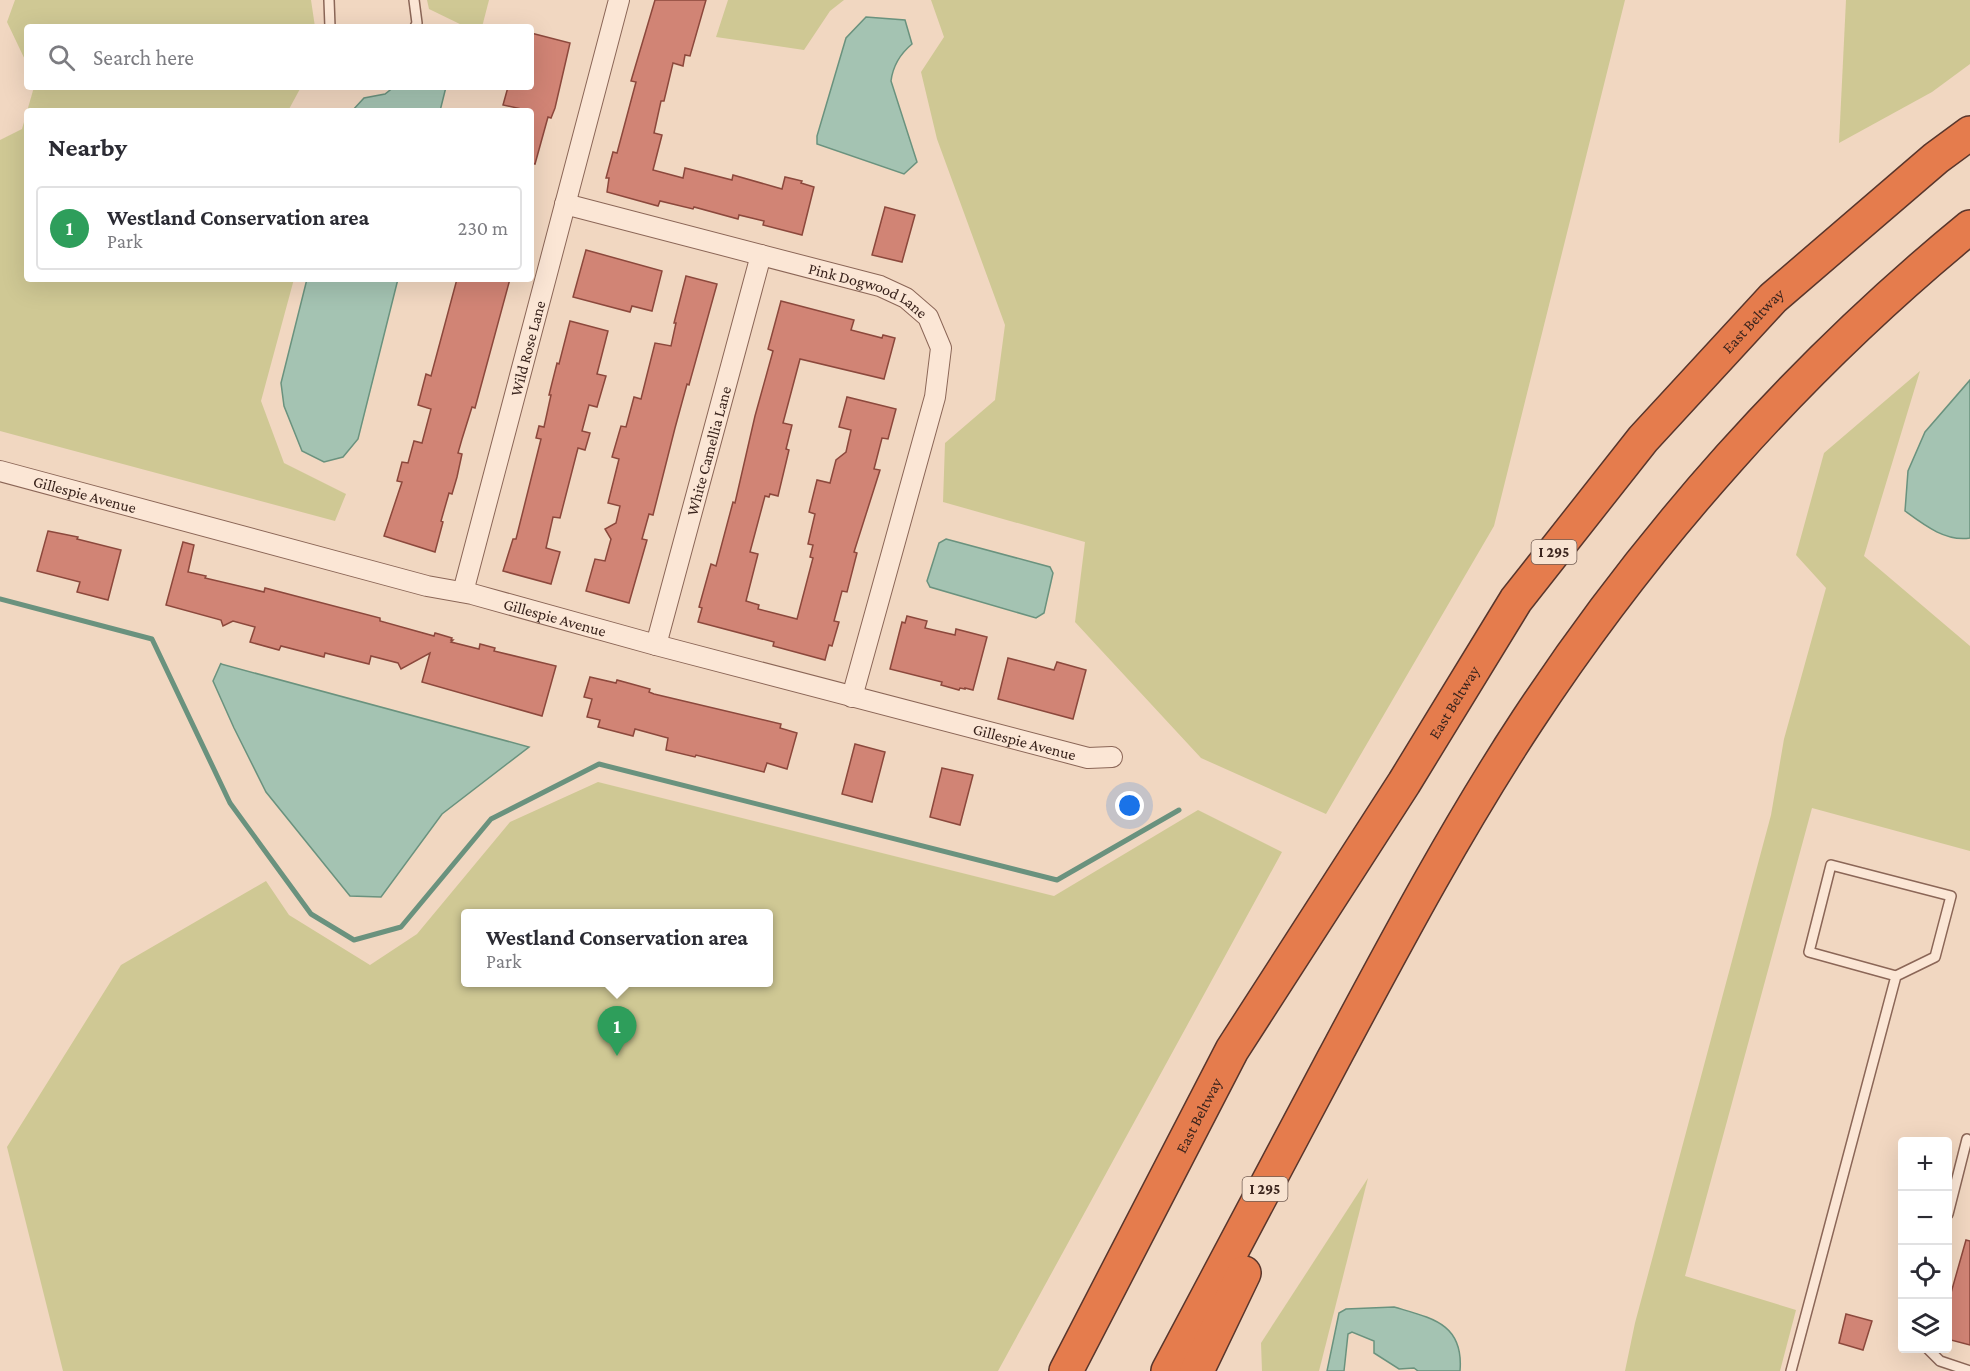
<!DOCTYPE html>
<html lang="en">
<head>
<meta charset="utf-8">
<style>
	body { margin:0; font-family:"Crimson Pro",serif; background:#f2f2f3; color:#2b2b33 }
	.controls { position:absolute; right:18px; bottom:18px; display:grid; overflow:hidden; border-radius:6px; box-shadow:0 6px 24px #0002 }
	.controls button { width:54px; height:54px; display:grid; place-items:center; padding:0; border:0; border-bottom:2px solid #e1e1e2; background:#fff; color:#2b2b33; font:30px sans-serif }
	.you { position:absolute; left:1130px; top:806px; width:21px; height:21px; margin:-15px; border:4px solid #fff; border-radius:50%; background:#1a73e8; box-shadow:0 0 0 9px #1a73e833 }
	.badge { display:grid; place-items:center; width:39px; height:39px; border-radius:50%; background:#9e2443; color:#fff; font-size:20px; font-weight:700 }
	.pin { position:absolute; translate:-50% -50px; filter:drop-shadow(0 2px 3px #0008) }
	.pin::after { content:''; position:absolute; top:32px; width:21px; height:18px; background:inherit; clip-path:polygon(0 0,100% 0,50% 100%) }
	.popup { position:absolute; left:461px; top:909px; width:312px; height:78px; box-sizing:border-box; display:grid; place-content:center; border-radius:6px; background:#fff; filter:drop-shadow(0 2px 4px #0005); font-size:20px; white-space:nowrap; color:#7c7c81 }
	.popup b { font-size:22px; color:#2b2b33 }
	.popup::after { content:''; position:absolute; left:50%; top:100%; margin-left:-12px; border:12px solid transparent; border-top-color:#fff }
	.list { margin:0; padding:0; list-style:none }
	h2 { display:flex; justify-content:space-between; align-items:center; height:78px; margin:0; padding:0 24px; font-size:26px }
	h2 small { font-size:20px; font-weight:400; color:#7c7c81 }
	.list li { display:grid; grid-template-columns:39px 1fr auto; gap:18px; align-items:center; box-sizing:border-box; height:84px; margin:0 12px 12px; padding:0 12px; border:2px solid #e1e1e2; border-radius:6px }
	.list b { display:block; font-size:22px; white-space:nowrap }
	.list p { margin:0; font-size:20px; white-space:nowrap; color:#7c7c81 }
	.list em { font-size:20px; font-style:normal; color:#7c7c81 }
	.icon { flex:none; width:33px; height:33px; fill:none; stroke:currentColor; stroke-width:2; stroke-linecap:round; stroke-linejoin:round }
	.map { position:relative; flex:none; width:1970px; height:1371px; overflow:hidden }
	.search { position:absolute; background:#fff; box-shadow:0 6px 24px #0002; left:24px; top:24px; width:510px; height:66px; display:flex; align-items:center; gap:15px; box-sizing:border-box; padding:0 21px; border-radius:6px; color:#7c7c81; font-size:22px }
	.panel { position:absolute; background:#fff; box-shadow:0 6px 24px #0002; left:24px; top:108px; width:510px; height:174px; border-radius:6px }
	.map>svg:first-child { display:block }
	.green { fill:#cfc894; fill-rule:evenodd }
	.water { fill:#a4c3b2; stroke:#6a927e; stroke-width:1.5 }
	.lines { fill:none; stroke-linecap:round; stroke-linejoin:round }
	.stream { stroke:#6a927e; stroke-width:5 }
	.building { fill:#d18475; stroke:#8c483c; stroke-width:1.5 }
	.lane-casing { stroke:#8b6657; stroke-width:12 }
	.street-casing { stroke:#8b6657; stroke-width:22 }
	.highway-casing { stroke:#59362c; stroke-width:36 }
	.lane { stroke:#fbe6d5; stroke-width:9 }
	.street { stroke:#fbe6d5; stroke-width:20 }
	.highway { stroke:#e57c4d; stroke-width:33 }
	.labels { text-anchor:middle; stroke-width:6; stroke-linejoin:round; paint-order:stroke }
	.shield { fill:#f8e3d1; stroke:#735d53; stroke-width:1.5 }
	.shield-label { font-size:15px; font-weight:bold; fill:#3a241d }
	.street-label { font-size:16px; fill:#3a241d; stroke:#f8e3d1 }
</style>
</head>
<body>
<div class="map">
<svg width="1970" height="1371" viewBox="0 0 1970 1371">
	<rect width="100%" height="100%" fill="#f1d7c1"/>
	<g class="green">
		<polygon points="15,0 311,0 315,27 27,27 27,64 7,22"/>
		<polygon points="427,0 489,0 482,27 466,27 429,9"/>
		<polygon points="728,0 844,0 830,11 804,50 716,37"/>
		<polygon points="931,0 1625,0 1494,526 1326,814 1201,758 1075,622 1085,542 943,502 945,443 995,400 1005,325 937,139 921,72 944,37"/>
		<polygon points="1846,0 1970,0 1970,64 1932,92 1839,143"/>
		<polygon points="34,87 301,87 288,111 27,111 27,279 294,279 261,401 284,463 346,494 335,521 0,431 0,140 22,129"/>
		<polygon points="1920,371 1864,556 1970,646 1970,851 1812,808 1685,1276 1796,1310 1780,1371 1625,1371 1635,1323 1771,815 1784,739 1826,588 1796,555 1824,453"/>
		<path d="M598,782L1054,896L1198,810L1282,852L998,1371H63L7,1147L121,965L266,881L289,915L370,965L417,934L510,822ZM466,914H768V982H466Z"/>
		<polygon points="1368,1178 1319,1371 1262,1371 1261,1343"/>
	</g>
	<g class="water">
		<path d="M866,17L905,20L912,44C900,54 893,65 891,81L917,162L904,174L817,144V136L846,38Z"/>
		<polygon points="394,87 446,87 440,111 352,111 364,98 385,94"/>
		<polygon points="307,279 398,279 358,439 343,457 324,462 302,451 284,406 281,383"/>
		<path d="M1970,380V538C1946,542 1924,525 1905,511L1908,471L1925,432Z"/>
		<polygon points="946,539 1050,567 1053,573 1044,613 1036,618 930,587 927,581 939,543"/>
		<polygon points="221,663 221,664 529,747 442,814 381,897 350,896 266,792 234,728 213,681"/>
		<path d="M1394,1307C1431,1318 1464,1323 1460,1371H1418L1414,1368L1399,1369L1374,1353V1341L1352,1332L1348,1334L1344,1371H1327L1339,1313L1346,1309Z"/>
	</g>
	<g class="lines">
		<polyline class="stream" points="0,599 152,639 230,803 311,914 354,940 401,927 491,819 599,764 1057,880 1179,810"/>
	</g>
	<g class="building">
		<polygon points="655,0 706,0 690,56 685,55 683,66 673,63 664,101 661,101 654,133 662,135 653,170 683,178 685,168 732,180 733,175 782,189 785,177 802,181 801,183 814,187 802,235 763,225 764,221 739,215 738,219 694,207 693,209 660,201 658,206 607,192 609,178 606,178 613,152 617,153 636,82 631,81"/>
		<polygon points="531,33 570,43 555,108 551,118 548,117 535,164 531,163 531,111 503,105 508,87 531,87"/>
		<polygon points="885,207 915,215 902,262 872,255"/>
		<polygon points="586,250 662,271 652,311 632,306 630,312 573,297"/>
		<polygon points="686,276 717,284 689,385 687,384 675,428 653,515 649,514 642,539 647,540 629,603 586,591 595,559 605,561 611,539 605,529 616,523 620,506 608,503 619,459 612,457 621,426 626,427 634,397 641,399 655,343 671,346 676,323 674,323"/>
		<polygon points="457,279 510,279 475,408 472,407 462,439 458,453 462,454 457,477 452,494 449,493 441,521 443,522 435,552 384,536 402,482 397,481 402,462 408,463 414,441 422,443 431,409 418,405 426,374 431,376"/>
		<polygon points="781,301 854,320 851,330 882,338 883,335 895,338 884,379 800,359 783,423 792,425 786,449 789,450 778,496 770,494 769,497 765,496 750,552 758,554 746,601 759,605 758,609 797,619 813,558 810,557 813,545 808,544 815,514 809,512 817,480 830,483 836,460 846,452 851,430 839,427 847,397 896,409 888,439 882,438 874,469 880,470 854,552 857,553 847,592 842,591 834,621 839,622 832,646 829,645 825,660 773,646 774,642 698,622 702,608 699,607 711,564 716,566 733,502 735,503 755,416 773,351 768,349"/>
		<polygon points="570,321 608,331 597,374 606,376 597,407 589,405 582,431 590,433 585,450 578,448 560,518 553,517 546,548 560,552 551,584 503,571 513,539 516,539 541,439 536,438 539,426 544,427 551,395 549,395 557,363 559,364"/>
		<polygon points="48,531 78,537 77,539 121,550 108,600 77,592 80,582 37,571"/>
		<polygon points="183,542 194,545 188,572 206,576 205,578 264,592 265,588 307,599 380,618 380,621 434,636 435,633 452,638 451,640 453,640 451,642 479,649 480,644 495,648 494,651 556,666 542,716 422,682 430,653 401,669 398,663 371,656 369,664 325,653 324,657 281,646 279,650 250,642 255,627 233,621 223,626 221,620 166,605"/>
		<polygon points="907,616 927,621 925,628 955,635 956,629 987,637 973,690 965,688 965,689 960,688 959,690 941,685 942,682 890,669 902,622 905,623"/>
		<polygon points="1008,658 1054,670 1057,662 1086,670 1073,719 998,699"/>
		<polygon points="590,677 616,683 617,680 650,689 649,692 654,694 781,724 780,728 797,733 787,769 767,763 764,772 696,755 695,757 666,750 668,738 635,729 633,736 598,727 600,720 587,717 592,699 584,697"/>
		<polygon points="855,744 885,752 872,802 842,794"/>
		<polygon points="942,768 973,775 960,825 930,817"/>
		<polygon points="1966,1240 1970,1241 1970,1345 1947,1339 1947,1307"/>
		<polygon points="1846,1314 1872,1321 1863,1350 1839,1343"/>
	</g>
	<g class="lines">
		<g class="lane-casing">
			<g id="lane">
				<polyline points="329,0 330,27"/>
				<polyline points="414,0 417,23 415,27"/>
				<polyline points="1948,1214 1967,1139"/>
				<polyline points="1927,1348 1940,1361 1970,1371"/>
				<polyline points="1791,1371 1896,976 1935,957 1951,896 1831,865 1809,952 1896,976"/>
			</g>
		</g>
		<g class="street-casing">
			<g id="street">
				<path id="s1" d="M565,204L880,286L906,298L928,317L941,348L935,397L852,697"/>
				<path id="s2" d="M0,471L427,586L472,594L656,645L1088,758L1112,757"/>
				<path id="s3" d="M463,592L619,0"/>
				<path id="s4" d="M656,645L761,255"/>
			</g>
		</g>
		<g class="highway-casing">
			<g id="highway">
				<path id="s5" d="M1066,1371L1232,1050L1404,783L1516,600L1643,439L1773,298L1936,158L1970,133"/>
				<path d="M1168,1371C1223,1267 1279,1163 1334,1058C1395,944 1456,829 1527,721C1648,537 1800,366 1970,227"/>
				<polyline points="1197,1371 1244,1273"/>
			</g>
		</g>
		<use href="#lane" class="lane"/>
		<use href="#street" class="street"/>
		<use href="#highway" class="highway"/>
	</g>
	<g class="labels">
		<g class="shield">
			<rect x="1531.5" y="540" width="45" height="24" rx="4.5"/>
			<rect x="1242.5" y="1177" width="45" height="24" rx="4.5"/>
		</g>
		<g class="shield-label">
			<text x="1554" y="557">I 295</text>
			<text x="1265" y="1194">I 295</text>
		</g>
		<g class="street-label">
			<text dy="6" stroke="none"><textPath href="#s1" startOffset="316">Pink Dogwood Lane</textPath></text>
			<text dy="6" stroke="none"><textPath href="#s5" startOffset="1260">East Beltway</textPath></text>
			<text dy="6" stroke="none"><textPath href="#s3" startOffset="252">Wild Rose Lane</textPath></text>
			<text dy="6" stroke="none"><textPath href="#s4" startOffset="201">White Camellia Lane</textPath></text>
			<text dy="6" stroke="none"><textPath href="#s2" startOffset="88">Gillespie Avenue</textPath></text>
			<text dy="6" stroke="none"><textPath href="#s2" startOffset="574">Gillespie Avenue</textPath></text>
			<text dy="6" stroke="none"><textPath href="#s5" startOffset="774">East Beltway</textPath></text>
			<text dy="6" stroke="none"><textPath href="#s2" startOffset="1060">Gillespie Avenue</textPath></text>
			<text dy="6" stroke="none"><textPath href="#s5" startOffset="288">East Beltway</textPath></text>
		</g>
	</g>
</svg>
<div class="controls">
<button>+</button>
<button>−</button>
<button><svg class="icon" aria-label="locate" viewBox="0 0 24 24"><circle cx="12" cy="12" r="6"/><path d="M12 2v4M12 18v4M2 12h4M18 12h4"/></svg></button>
<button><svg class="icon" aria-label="layers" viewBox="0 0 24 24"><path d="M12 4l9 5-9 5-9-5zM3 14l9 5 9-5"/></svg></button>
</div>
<div class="you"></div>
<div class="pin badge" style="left:617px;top:1056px;background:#2e9e5b">1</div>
<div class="popup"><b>Westland Conservation area</b>Park</div>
<div class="search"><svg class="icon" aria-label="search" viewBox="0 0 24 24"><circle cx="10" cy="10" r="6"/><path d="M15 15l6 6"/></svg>Search here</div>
<section class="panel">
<h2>Nearby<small></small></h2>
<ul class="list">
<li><span class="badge" style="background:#2e9e5b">1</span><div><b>Westland Conservation area</b><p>Park</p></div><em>230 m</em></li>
</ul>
</section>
</div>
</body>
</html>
